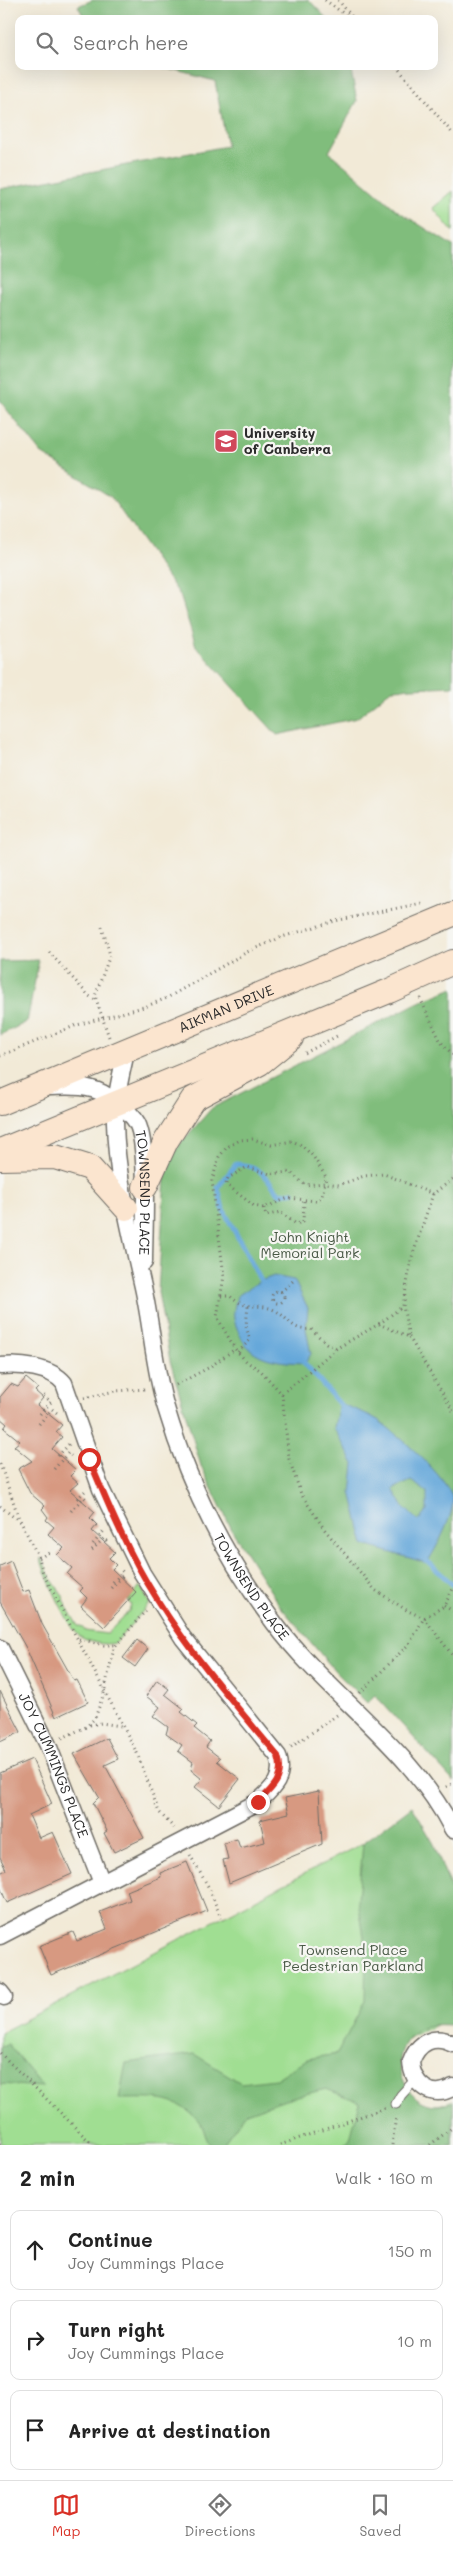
<!DOCTYPE html>
<html lang="en">
<head>
<meta charset="utf-8">
<style>
	body { margin:0; font-family:Mali,sans-serif; background:#f6f6f6; color:#222 }
	.stop { position:absolute; width:15px; height:15px; margin:-11px; border:4px solid #d93025; border-radius:50%; background:#fff }
	.stop.end { background:#d93025; border-color:#fff; box-shadow:0 1px 5px #0008 }
	.list { margin:0; padding:0; list-style:none }
	h2 { display:flex; justify-content:space-between; align-items:center; height:65px; margin:0; padding:0 20px; font-size:21px }
	h2 small { font-size:16px; font-weight:400; color:#767676 }
	.list li { display:grid; grid-template-columns:32px 1fr auto; gap:15px; align-items:center; box-sizing:border-box; height:80px; margin:0 10px 10px; padding:0 10px; border:1px solid #e0e0e0; border-radius:10px }
	.list b { display:block; font-size:19px; white-space:nowrap }
	.list p { margin:0; font-size:16px; white-space:nowrap; color:#767676 }
	.list em { font-size:16px; font-style:normal; color:#767676 }
	.icon { flex:none; width:28px; height:28px; fill:none; stroke:currentColor; stroke-width:2; stroke-linecap:round; stroke-linejoin:round }
	.map { position:relative; flex:none; width:453px; height:2145px; overflow:hidden }
	.search { position:absolute; background:#fff; box-shadow:0 5px 20px #0002; left:15px; right:15px; top:15px; height:55px; display:flex; align-items:center; gap:12px; box-sizing:border-box; padding:0 18px; border-radius:10px; color:#767676; font-size:19px }
	.sheet { height:335px; background:#fff }
	nav { display:flex; justify-content:space-around; align-items:center; box-sizing:border-box; height:70px; border-top:1px solid #e0e0e0; background:#fff; font-size:14px; color:#767676 }
	nav a { display:grid; justify-items:center; gap:2px }
	nav .on { color:#d93025 }
	.map>svg:first-child { display:block }
	.green { fill:#a0de92; stroke:#66845e }
	.forest { fill:#80bd7c; stroke:#567454 }
	.water { fill:#66a8da; stroke:#486a82; fill-rule:evenodd }
	.lines { fill:none; stroke-linecap:round; stroke-linejoin:round }
	.stream { stroke:#66a8da; stroke-width:5 }
	.building { fill:#d79981 }
	.service-casing { stroke:#716e67; stroke-width:11 }
	.minor-casing { stroke:#716e67; stroke-width:19 }
	.secondary-casing { stroke:#716e67; stroke-width:26 }
	.path { stroke:#716e67; stroke-width:3; stroke-dasharray:1 4; stroke-linecap:butt }
	.service { stroke:#fff; stroke-width:9 }
	.minor { stroke:#fff; stroke-width:16 }
	.secondary { stroke:#fbe5cf; stroke-width:24 }
	.route { stroke:#d93025; stroke-width:6 }
	.labels { text-anchor:middle; stroke-width:4.5; stroke-linejoin:round; paint-order:stroke }
	.poi-label { font-size:14px; font-weight:bold; fill:#2b2b2b; stroke:#f6f6f2; text-anchor:start }
	.street-label { font-size:14px; fill:#2b2b2b; stroke:#f6f6f2 }
	.park-label { font-size:14px; fill:#485845; stroke:#f6f6f2 }
</style>
</head>
<body>
<div class="map">
<svg width="453" height="2145" viewBox="0 0 453 2145">
	<rect width="100%" height="100%" fill="#f6f6f2"/>
	<filter id="ink" filterUnits="userSpaceOnUse"><feTurbulence type="fractalNoise" baseFrequency=".02" numOctaves="2"/><feDisplacementMap in="SourceGraphic" scale="10" xChannelSelector="R" yChannelSelector="G"/><feConvolveMatrix kernelMatrix="1 2 1 2 8 2 1 2 1" color-interpolation-filters="sRGB"/></filter>
	<filter id="wash" filterUnits="userSpaceOnUse"><feTurbulence type="fractalNoise" baseFrequency=".0096" numOctaves="4" result="noise"/><feDisplacementMap in="SourceGraphic" scale="20" xChannelSelector="R" yChannelSelector="G"/><feGaussianBlur stdDeviation="1.12" result="paint"/><feColorMatrix in="noise" values="0 0 0 0 0 0 0 0 0 0 0 0 0 0 0 0 0 1.4 0 .05"/><feComposite in="paint" operator="in"/></filter>
	<g filter="url(#wash)">
		<rect width="100%" height="100%" fill="#f2ead7"/>
		<g class="green">
			<polygon points="453,191 453,232 433,208"/>
			<path d="M42,1558L49,1575L52,1576L50,1577L63,1596L64,1602L78,1626H81L85,1631L107,1634L129,1611L131,1605L128,1601L140,1586L150,1603L115,1643C106,1646 85,1642 78,1635C68,1624 44,1574 41,1559Z"/>
			<path d="M409,1819L437,1858L453,1888V2012C447,2017 441,2023 434,2026C422,2033 410,2034 402,2046C387,2069 405,2100 431,2105C438,2106 446,2103 453,2100V2145H0V2033Z"/>
		</g>
		<g class="forest">
			<polygon points="93,0 309,0 327,19 85,19 78,6"/>
			<polygon points="158,66 350,66 357,101 329,152 398,211 453,246 453,686 392,689 357,718 277,735 196,646 180,595 111,497 41,453 0,401 0,189 227,146 215,81"/>
			<polygon points="39,960 27,1022 0,1035 0,961"/>
			<polygon points="453,988 453,1781 375,1695 367,1703 336,1672 280,1606 233,1532 201,1466 170,1361 158,1292 165,1176 170,1155 212,1108 417,1003"/>
			<path d="M412,1806L434,1844L453,1895V2025C443,2025 432,2023 423,2028C377,2049 407,2121 453,2102V2145H344L350,2139L360,2102L326,2089L285,2099L246,2113L222,2145H211C204,2138 205,2128 199,2121C175,2095 151,2099 119,2099L126,2063L194,2054L241,2083L276,2079L307,2059L337,2054L365,2001L366,1950L358,1900L363,1843Z"/>
			<polygon points="8,2044 43,2087 0,2084 0,2046"/>
		</g>
		<g class="water">
			<path d="M274,1276L294,1280L308,1308L306,1329L311,1354L305,1363C280,1362 253,1361 241,1337C232,1318 232,1317 237,1296L260,1281Z"/>
			<path d="M339,1403C351,1408 367,1413 378,1420C397,1434 448,1477 453,1500C453,1517 436,1549 427,1563L364,1545L351,1492L354,1464L334,1428ZM411,1481L427,1492V1511L418,1521L403,1506L393,1489Z"/>
		</g>
		<g class="lines">
			<g class="stream">
				<path d="M263,1285L223,1209L218,1187L236,1164C261,1165 265,1177 280,1194L293,1192"/>
				<polyline points="300,1358 342,1407"/>
				<polyline points="423,1557 453,1585"/>
			</g>
		</g>
		<g id="blocks">
			<g class="building">
				<polygon points="26,1378 38,1388 35,1391 43,1398 37,1405 62,1425 56,1432 62,1437 52,1449 76,1470 70,1476 78,1483 70,1490 95,1512 90,1518 97,1525 92,1531 115,1552 109,1558 116,1565 112,1569 136,1592 104,1627 81,1606 87,1598 80,1591 83,1588 67,1574 72,1568 57,1555 64,1548 48,1534 54,1527 46,1520 48,1517 42,1509 45,1506 30,1493 18,1469 32,1461 14,1446 20,1441 4,1428 7,1424 0,1418 0,1397 11,1384 18,1387"/>
				<polygon points="11,1561 23,1592 29,1590 42,1624 74,1681 77,1680 88,1702 56,1717 26,1648 0,1602 0,1566"/>
				<polygon points="137,1640 148,1649 135,1667 123,1658"/>
				<polygon points="157,1680 169,1689 165,1694 184,1709 181,1712 197,1725 194,1728 210,1741 206,1747 220,1758 217,1761 240,1779 219,1806 195,1787 202,1779 191,1770 193,1762 178,1751 182,1745 166,1734 168,1727 153,1716 160,1707 146,1696"/>
				<polygon points="0,1691 21,1732 0,1742"/>
				<polygon points="107,1738 118,1759 105,1765 144,1838 114,1852 104,1833 107,1831 93,1803 99,1797 74,1754"/>
				<polygon points="32,1759 52,1804 29,1815 39,1838 53,1832 72,1874 7,1903 0,1887 0,1873 6,1870 0,1857 0,1773"/>
				<polygon points="319,1791 322,1844 229,1883 223,1860 228,1859 224,1843 237,1839 240,1848 265,1842 260,1820 289,1813 285,1798"/>
				<polygon points="187,1862 207,1911 51,1975 39,1946 73,1932 77,1941 107,1929 100,1912 130,1900 127,1891 161,1877 160,1873"/>
			</g>
		</g>
	</g>
	<g filter="url(#ink)">
		<use href="#blocks" fill-opacity="0" stroke="#716e67" stroke-width="1"/>
		<g class="lines">
			<g class="service-casing">
				<polyline id="service" points="396,2104 401,2095 415,2080"/>
			</g>
			<g class="minor-casing">
				<g id="minor">
					<path id="s1" d="M126,1052C121,1075 115,1098 115,1122C116,1177 131,1233 143,1287C152,1327 154,1369 166,1408C189,1486 226,1559 275,1624C330,1697 411,1747 453,1830"/>
					<path id="s2" d="M46,1087C60,1087 78,1085 92,1089C106,1092 130,1111 137,1123C149,1146 144,1233 144,1262"/>
					<path d="M0,1366C20,1364 51,1367 64,1383L101,1489L142,1573L183,1638L278,1756C285,1778 273,1788 258,1802L0,1936"/>
					<path id="s3" d="M0,1648L48,1745L102,1883"/>
					<polyline points="0,1992 4,1997"/>
					<path d="M453,2044C434,2034 418,2042 411,2062C412,2084 432,2101 453,2087"/>
				</g>
			</g>
			<g class="secondary-casing">
				<g id="secondary">
					<path id="s4" d="M0,1103L453,914"/>
					<polyline points="0,1151 389,991 453,962"/>
					<polyline points="0,1158 55,1157 90,1168 126,1208"/>
					<polyline points="145,1187 166,1141 193,1099 260,1063 291,1038"/>
				</g>
			</g>
			<g class="path">
				<polyline points="325,0 351,19"/>
				<polyline points="338,0 353,18"/>
				<polyline points="396,66 453,134"/>
				<polyline points="102,927 110,955 95,996 109,1037"/>
				<polyline points="49,952 89,996 95,1000"/>
				<polyline points="420,998 441,1042 453,1055"/>
				<polyline points="305,1053 337,1036"/>
				<polyline points="0,1056 77,1025 147,1006 167,998 247,952 282,937 335,921 422,903"/>
				<polyline points="433,1194 384,1174 364,1176 339,1185 325,1183 305,1185 290,1172 270,1174 247,1167 228,1178 226,1184 254,1206 264,1208 288,1198 316,1201 322,1197 326,1177 313,1156 301,1145 292,1141 271,1145 253,1139 240,1140 227,1147 219,1157 212,1181 224,1276 217,1317 235,1349 247,1362 260,1370 282,1394 289,1459 301,1494 325,1530 375,1590 408,1611 424,1618 453,1656"/>
				<polyline points="264,1208 266,1216 280,1212 296,1224 303,1222 304,1201"/>
				<circle cx="278" cy="1297" r="6"/>
				<polyline points="281,1292 295,1279"/>
				<path d="M221,1296H230C247,1312 258,1302 274,1310C289,1317 291,1332 311,1329L326,1343L337,1348L379,1324L409,1337L403,1306L411,1260L433,1194L453,1179"/>
				<polyline points="379,1324 403,1306"/>
				<polyline points="409,1337 453,1411"/>
				<polyline points="238,1352 250,1340 246,1326 248,1306"/>
				<polyline points="176,1385 208,1368 235,1349"/>
				<polyline points="282,1394 337,1348"/>
				<polyline points="84,1398 115,1391 145,1389"/>
				<polyline points="40,1414 51,1402 41,1393"/>
				<polyline points="39,1424 52,1409 57,1413"/>
				<polyline points="58,1456 69,1444"/>
				<polyline points="0,1464 19,1518 39,1558 43,1573 137,1753 159,1812 174,1828"/>
				<polyline points="54,1469 68,1453 71,1456"/>
				<polyline points="77,1499 85,1491"/>
				<polyline points="0,1506 20,1522"/>
				<polyline points="71,1511 84,1497 88,1501"/>
				<polyline points="93,1544 104,1531"/>
				<polyline points="92,1550 104,1538 107,1541"/>
				<polyline points="39,1558 51,1551"/>
				<polyline points="113,1582 123,1572 121,1570"/>
				<polyline points="111,1588 123,1576 125,1578"/>
				<polyline points="444,1606 453,1611"/>
				<polyline points="79,1639 104,1645 116,1645"/>
				<polyline points="360,1693 409,1644 424,1618 444,1606 453,1589"/>
				<polyline points="90,1725 101,1723 121,1726"/>
				<polyline points="62,1738 86,1727 95,1718 104,1693 114,1648 146,1610"/>
				<polyline points="291,1747 337,1715"/>
				<polyline points="446,1787 453,1783"/>
				<polyline points="190,1855 209,1888 221,1918"/>
				<polyline points="0,2053 89,2141 87,2145"/>
				<polyline points="0,2144 5,2145"/>
				<polyline points="280,2145 385,2108"/>
				<polyline points="392,2145 396,2116"/>
				<polyline points="430,2145 453,2127"/>
			</g>
			<use href="#service" class="service"/>
			<use href="#minor" class="minor"/>
			<use href="#secondary" class="secondary"/>
		</g>
	</g>
	<g class="lines" filter="url(#ink)">
		<path class="route" d="M89,1459C109,1507 129,1555 157,1599C192,1655 236,1706 278,1756C285,1778 273,1788 258,1802"/>
	</g>
	<defs>
		<g id="university-square" transform="scale(1.25)"><rect x="-9" y="-9" width="18" height="18" rx="4" fill="#d1495b" stroke="#f6f6f2"/><path d="M0-5L7-2L0 1L-7-2ZM-4 1L0 2.5L4 1V4Q0 6-4 4Z" fill="#fff"/></g>
	</defs>
	<g fill-rule="evenodd">
		<use href="#university-square" x="226" y="441"/>
	</g>
	<g class="labels">
		<g class="poi-label">
			<text x="244" y="438">University<tspan x="244" dy="16">of Canberra</tspan></text>
		</g>
		<g class="street-label">
			<text dy="5" stroke="none"><textPath href="#s4" startOffset="245">AIKMAN DRIVE</textPath></text>
			<text dy="5" stroke="none"><textPath href="#s2" startOffset="174">TOWNSEND PLACE</textPath></text>
			<text dy="5" stroke="none"><textPath href="#s1" startOffset="561">TOWNSEND PLACE</textPath></text>
			<text dy="5" stroke="none"><textPath href="#s3" startOffset="129">JOY CUMMINGS PLACE</textPath></text>
		</g>
		<g class="park-label">
			<text x="310" y="1242">John Knight<tspan x="310" dy="16">Memorial Park</tspan></text>
			<text x="353" y="1955">Townsend Place<tspan x="353" dy="16">Pedestrian Parkland</tspan></text>
		</g>
	</g>
</svg>
<div class="stop" style="left:89px;top:1459px"></div>
<div class="stop end" style="left:258px;top:1802px"></div>
<div class="search"><svg class="icon" aria-label="search" viewBox="0 0 24 24"><circle cx="10" cy="10" r="6"/><path d="M15 15l6 6"/></svg>Search here</div>
</div>
<section class="sheet">
<h2>2 min<small>Walk · 160 m</small></h2>
<ul class="list">
<li><svg class="icon" aria-label="ahead" viewBox="0 0 24 24"><path d="M12 20V5M6 11l6-6 6 6"/></svg><div><b>Continue</b><p>Joy Cummings Place</p></div><em>150 m</em></li>
<li><svg class="icon" aria-label="right" viewBox="0 0 24 24"><path d="M7 20v-9h11M14 6l5 5-5 5"/></svg><div><b>Turn right</b><p>Joy Cummings Place</p></div><em>10 m</em></li>
<li><svg class="icon" aria-label="arrive" viewBox="0 0 24 24"><path d="M6 21V4h12l-3 4 3 4H6"/></svg><div><b>Arrive at destination</b></div></li>
</ul>
</section>
<nav>
<a class="on"><svg class="icon" aria-label="map" viewBox="0 0 24 24"><path d="M3 6l6-2 6 2 6-2v14l-6 2-6-2-6 2zM9 4v14M15 6v14"/></svg>Map</a>
<a><svg class="icon" aria-label="directions" viewBox="0 0 24 24"><path d="M12 3l9 9-9 9-9-9zM9 14v-3h6M13 9l2 2-2 2"/></svg>Directions</a>
<a><svg class="icon" aria-label="saved" viewBox="0 0 24 24"><path d="M7 4h10v16l-5-4-5 4z"/></svg>Saved</a>
</nav>
</body>
</html>
